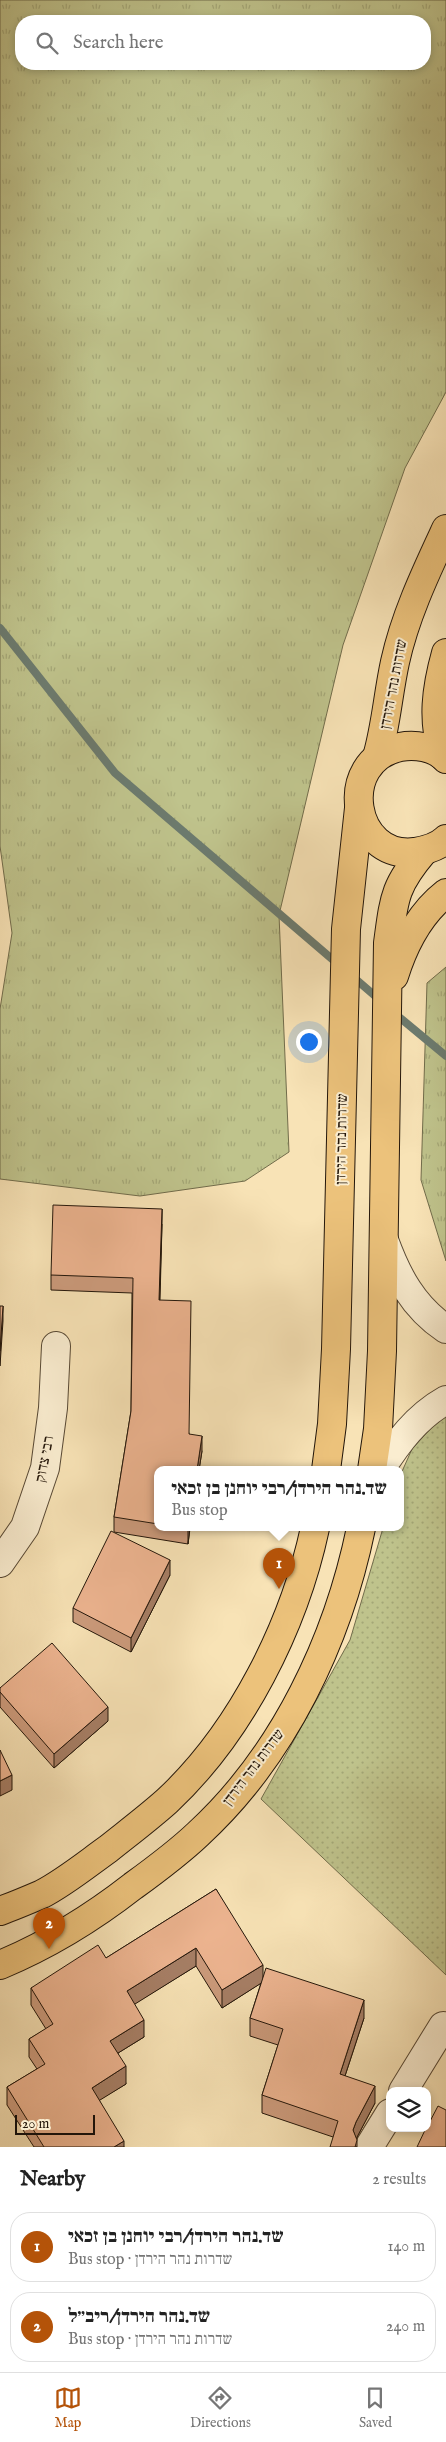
<!DOCTYPE html>
<html lang="en">
<head>
<meta charset="utf-8">
<style>
	body { margin:0; font-family:"IM FELL English","Frank Ruhl Libre",serif; background:#f6f6f6; color:#222 }
	.controls { position:absolute; right:15px; bottom:15px; display:grid; overflow:hidden; border-radius:10px; box-shadow:0 2px 8px #0003 }
	.controls button { width:45px; height:45px; display:grid; place-items:center; padding:0; border:0; border-bottom:1px solid #e0e0e0; background:#fff; color:#222; font:25px sans-serif }
	.scale { position:absolute; left:15px; bottom:12px; width:80px; box-sizing:border-box; padding-left:5px; border:2px solid #23160a; border-top:0; font-size:14px; line-height:18px; white-space:nowrap; color:#23160a; -webkit-text-stroke:4px #faedd0; paint-order:stroke }
	.you { position:absolute; left:308px; top:1041px; width:18px; height:18px; margin:-12px; border:4px solid #fff; border-radius:50%; background:#1a73e8; box-shadow:0 0 0 8px #1a73e833 }
	.badge { display:grid; place-items:center; width:32px; height:32px; border-radius:50%; background:#b45309; color:#fff; font-size:16px; font-weight:700 }
	.pin { position:absolute; translate:-50% -41px; filter:drop-shadow(0 1px 2px #0008) }
	.pin::after { content:''; position:absolute; top:26px; width:18px; height:15px; background:inherit; clip-path:polygon(0 0,100% 0,50% 100%) }
	.popup { position:absolute; left:154px; top:1466px; width:250px; height:65px; box-sizing:border-box; display:grid; place-content:center; border-radius:10px; background:#fff; filter:drop-shadow(0 1px 4px #0005); font-size:16px; white-space:nowrap; color:#767676 }
	.popup b { font-size:19px; color:#222 }
	.popup::after { content:''; position:absolute; left:50%; top:100%; margin-left:-10px; border:10px solid transparent; border-top-color:#fff }
	.list { margin:0; padding:0; list-style:none }
	h2 { display:flex; justify-content:space-between; align-items:center; height:65px; margin:0; padding:0 20px; font-size:21px }
	h2 small { font-size:16px; font-weight:400; color:#767676 }
	.list li { display:grid; grid-template-columns:32px 1fr auto; gap:15px; align-items:center; box-sizing:border-box; height:70px; margin:0 10px 10px; padding:0 10px; border:1px solid #e0e0e0; border-radius:20px }
	.list b { display:block; font-size:19px; white-space:nowrap }
	.list p { margin:0; font-size:16px; white-space:nowrap; color:#767676 }
	.list em { font-size:16px; font-style:normal; color:#767676 }
	.icon { flex:none; width:28px; height:28px; fill:none; stroke:currentColor; stroke-width:2; stroke-linecap:round; stroke-linejoin:round }
	.map { position:relative; flex:none; width:446px; height:2147px; overflow:hidden }
	.search { position:absolute; background:#fff; box-shadow:0 2px 8px #0003; left:15px; right:15px; top:15px; height:55px; display:flex; align-items:center; gap:12px; box-sizing:border-box; padding:0 18px; border-radius:20px; color:#767676; font-size:19px }
	.sheet { height:225px; background:#fff }
	nav { display:flex; justify-content:space-around; align-items:center; box-sizing:border-box; height:70px; border-top:1px solid #e0e0e0; background:#fff; font-size:14px; color:#767676 }
	nav a { display:grid; justify-items:center; gap:2px }
	nav .on { color:#b45309 }
	.map>svg:first-child { display:block }
	.grass { fill:url(#grass-tufts); stroke:#716c4b; fill-rule:evenodd }
	.park { fill:url(#park-dots); stroke:#716c4b }
	.lines { fill:none; stroke-linecap:round; stroke-linejoin:round }
	.stream { stroke:#6c7b6f; stroke-width:8 }
	.minor-casing { stroke:#584935; stroke-width:30 }
	.major-casing { stroke:#23160a; stroke-width:30 }
	.minor { stroke:#faedd0; stroke-width:28 }
	.major { stroke:#ecc27b; stroke-width:28 }
	.wall { fill:#cc9b7c; stroke:#23160a }
	.shaded-wall { fill:#a67e65; stroke:#23160a }
	.building { fill:#edb490; stroke:#23160a }
	.labels { text-anchor:middle; stroke-width:4; stroke-linejoin:round; paint-order:stroke }
	.street-label { font-size:15px; fill:#23160a; stroke:#faedd0 }
</style>
</head>
<body>
<div class="map">
<svg width="446" height="2147" viewBox="0 0 446 2147">
	<defs>
		<pattern id="grass-tufts" width="24" height="20" patternUnits="userSpaceOnUse" patternTransform="scale(1.25)"><rect width="24" height="20" fill="#bfc38c"/><path d="M3 7l-1-3M5 7V3M7 7l1-3M15 17l-1-3M17 17v-4M19 17l1-3" fill="none" stroke="#a4a777"/></pattern>
		<pattern id="park-dots" width="8" height="8" patternUnits="userSpaceOnUse" patternTransform="scale(1.25)"><rect width="8" height="8" fill="#bfc38c"/><path d="M2 2h.1M6 6h.1" fill="none" stroke="#a4a777" stroke-width="1.8" stroke-linecap="round"/></pattern>
	</defs>
	<rect width="100%" height="100%" fill="#f8e3b6"/>
	<filter id="stains"><feTurbulence type="fractalNoise" baseFrequency=".004" numOctaves="4"/><feColorMatrix values="0 0 0 0 .2 0 0 0 0 .09 0 0 0 0 .02 0 0 0 .5 -.17"/></filter>
	<radialGradient id="worn" r=".72"><stop offset=".6" stop-color="#630" stop-opacity="0"/><stop offset="1" stop-color="#630" stop-opacity=".3"/></radialGradient>
	<g class="grass">
		<path d="M0,0H446V392L405,468L343,645L279,915L289,1152L245,1181L140,1196L0,1179V1009L12,933L0,846ZM425,21V64H21V21Z"/>
		<polygon points="446,967 446,1261 421,1180 427,983"/>
	</g>
	<polygon class="park" points="444,1414 446,1414 446,1975 261,1799 350,1640 383,1528 400,1528 400,1476 412,1449"/>
	<g class="lines">
		<g class="stream">
			<polyline points="0,628 115,773 339,965"/>
			<polyline points="352,976 381,1001"/>
			<polyline points="393,1012 446,1056"/>
		</g>
		<g class="minor-casing">
			<g id="minor">
				<path d="M384,1240C397,1276 413,1307 446,1329"/>
				<path d="M380,1470C398,1442 416,1417 446,1400"/>
				<polyline points="0,1563 25,1527 45,1468 53,1408 56,1346"/>
				<polyline points="403,2091 443,2026"/>
				<polyline points="369,2147 390,2113"/>
			</g>
		</g>
		<g class="major-casing">
			<g id="major">
				<path d="M443,756C432,720 436,689 446,653"/>
				<path d="M377,757C386,726 388,694 395,662C405,616 426,572 446,529"/>
				<path d="M446,759C435,747 415,744 400,747C335,761 352,860 415,852C427,850 438,847 446,839"/>
				<path d="M394,976C404,944 419,914 446,893"/>
				<polyline points="326,1470 332,1424 336,1349 346,929 359,808"/>
				<path d="M372,1470L378,1429L382,1351L388,943C394,899 394,886 424,851"/>
				<path d="M0,1911C14,1906 28,1900 42,1894C65,1882 87,1864 108,1849C128,1833 148,1818 167,1801C241,1732 294,1626 315,1528"/>
				<path d="M0,1965C48,1945 92,1918 133,1886C155,1870 178,1853 198,1834C284,1755 338,1640 361,1528"/>
			</g>
		</g>
		<use href="#minor" class="minor"/>
		<use href="#major" class="major"/>
	</g>
	<g class="wall">
		<polygon points="162,1224 160,1300 189,1434 202,1451 199,1470 158,1470 158,1528 190,1528 188,1544 114,1532 114,1517 131,1411 132,1293 51,1290 51,1275"/>
		<polygon points="170,1575 131,1652 73,1622 73,1608"/>
		<polygon points="0,1688 108,1721 54,1768 0,1707"/>
		<polygon points="216,1889 263,1977 364,2018 345,2076 375,2103 357,2137 357,2147 333,2137 262,2113 262,2095 278,2045 250,2036 250,2018 261,1983 222,2008 196,1966 134,2004 144,2037 118,2053 126,2084 99,2100 124,2147 34,2147 7,2105 7,2087 37,2069 29,2057 29,2039 46,2029 31,2005 31,1988 106,1958"/>
	</g>
	<g class="shaded-wall">
		<polygon points="162,1209 162,1224 159,1315 159,1300"/>
		<polygon points="3,1306 3,1321 0,1366 0,1351"/>
		<polygon points="202,1436 202,1451 199,1470 197,1470"/>
		<polygon points="188,1528 190,1528 188,1544"/>
		<polygon points="170,1560 170,1575 131,1652 131,1638"/>
		<polygon points="108,1707 108,1721 54,1768 54,1754"/>
		<polygon points="12,1775 12,1790 0,1796 0,1781"/>
		<polygon points="196,1948 196,1966 127,2009 127,1991"/>
		<polygon points="263,1965 263,1982 222,2008 222,1990"/>
		<polygon points="364,2000 364,2018 340,2091 340,2074"/>
		<polygon points="144,2020 144,2037 110,2058 110,2041"/>
		<polygon points="126,2066 126,2084 92,2105 92,2088"/>
		<polygon points="375,2086 375,2103 356,2139 353,2130 356,2122"/>
		<polygon points="124,2141 124,2147 114,2147"/>
	</g>
	<g class="building">
		<polygon points="53,1205 162,1209 159,1300 191,1301 189,1434 202,1436 197,1470 158,1470 158,1524 114,1517 131,1411 133,1278 51,1275"/>
		<polygon points="0,1306 3,1306 0,1351"/>
		<polygon points="111,1531 170,1560 131,1638 73,1608"/>
		<polygon points="52,1643 108,1707 54,1754 0,1692 0,1688"/>
		<polygon points="0,1750 12,1775 0,1781"/>
		<polygon points="216,1889 263,1965 222,1990 196,1948 127,1991 144,2020 110,2041 126,2066 92,2088 124,2141 114,2147 44,2147 7,2087 45,2064 29,2039 53,2024 31,1988 98,1945 106,1958"/>
		<polygon points="266,1968 364,2000 340,2074 375,2086 356,2122 353,2130 357,2140 355,2147 330,2147 338,2121 262,2095 283,2029 250,2018"/>
		<polygon points="438,2106 446,2110 446,2147 417,2147 426,2128 427,2128 427,2127"/>
	</g>
	<g class="labels">
		<g class="street-label">
			<text transform="translate(393 684) rotate(-79)" y="5">שדרות נהר הירדן</text>
			<text transform="translate(341 1139) rotate(-89)" y="5">שדרות נהר הירדן</text>
			<text transform="translate(44 1459) rotate(-79)" y="5">רבי צדוק</text>
			<text transform="translate(253 1767) rotate(-53)" y="5">שדרות נהר הירדן</text>
		</g>
	</g>
	<rect width="100%" height="100%" filter="url(#stains)"/>
	<rect width="100%" height="100%" fill="url(#worn)"/>
</svg>
<div class="controls">
<button><svg class="icon" aria-label="layers" viewBox="0 0 24 24"><path d="M12 4l9 5-9 5-9-5zM3 14l9 5 9-5"/></svg></button>
</div>
<div class="scale">20 m</div>
<div class="you"></div>
<div class="pin badge" style="left:279px;top:1589px">1</div>
<div class="popup"><b>שד.נהר הירדן/רבי יוחנן בן זכאי</b>Bus stop</div>
<div class="pin badge" style="left:49px;top:1949px">2</div>
<div class="search"><svg class="icon" aria-label="search" viewBox="0 0 24 24"><circle cx="10" cy="10" r="6"/><path d="M15 15l6 6"/></svg>Search here</div>
</div>
<section class="sheet">
<h2>Nearby<small>2 results</small></h2>
<ul class="list">
<li><span class="badge">1</span><div><b>שד.נהר הירדן/רבי יוחנן בן זכאי</b><p>Bus stop · שדרות נהר הירדן</p></div><em>140 m</em></li>
<li><span class="badge">2</span><div><b>שד.נהר הירדן/ריב״ל</b><p>Bus stop · שדרות נהר הירדן</p></div><em>240 m</em></li>
</ul>
</section>
<nav>
<a class="on"><svg class="icon" aria-label="map" viewBox="0 0 24 24"><path d="M3 6l6-2 6 2 6-2v14l-6 2-6-2-6 2zM9 4v14M15 6v14"/></svg>Map</a>
<a><svg class="icon" aria-label="directions" viewBox="0 0 24 24"><path d="M12 3l9 9-9 9-9-9zM9 14v-3h6M13 9l2 2-2 2"/></svg>Directions</a>
<a><svg class="icon" aria-label="saved" viewBox="0 0 24 24"><path d="M7 4h10v16l-5-4-5 4z"/></svg>Saved</a>
</nav>
</body>
</html>
